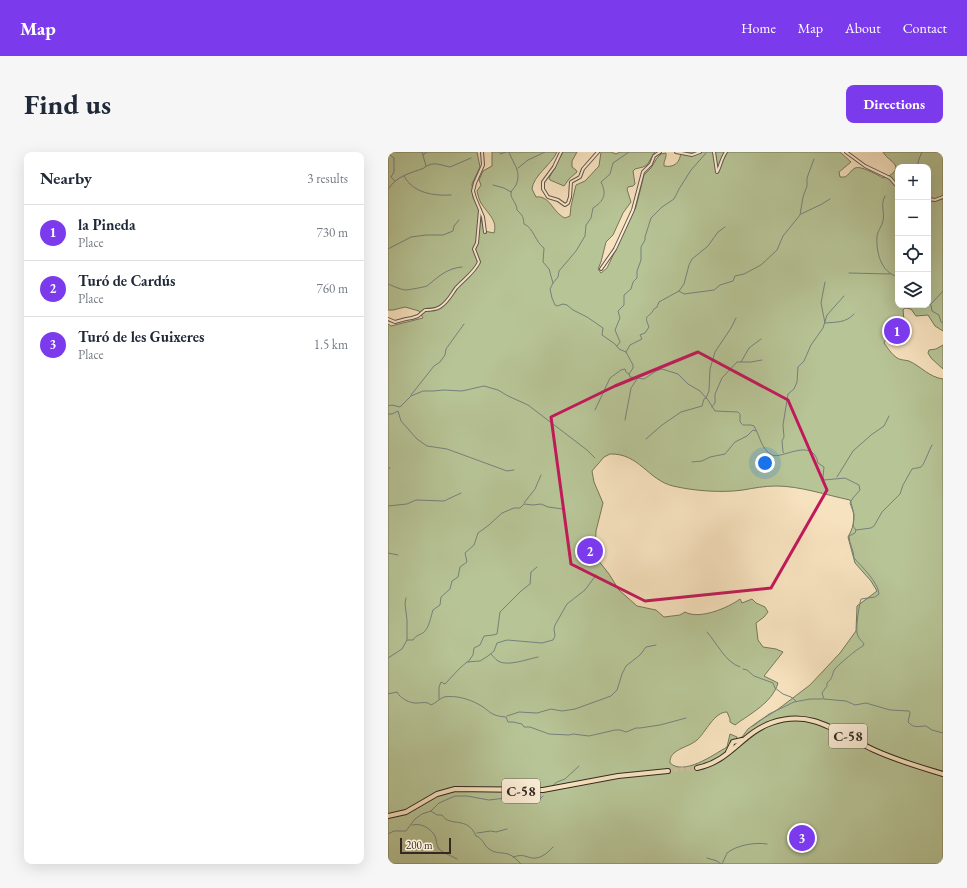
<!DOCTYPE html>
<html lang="en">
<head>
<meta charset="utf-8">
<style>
	body { margin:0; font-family:"EB Garamond",serif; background:#f6f6f7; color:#1f2937 }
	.controls { position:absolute; right:12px; top:12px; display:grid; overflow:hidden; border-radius:8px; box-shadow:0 4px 16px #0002 }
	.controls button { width:36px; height:36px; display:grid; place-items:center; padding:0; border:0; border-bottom:1px solid #e0e1e3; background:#fff; color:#1f2937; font:20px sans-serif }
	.scale { position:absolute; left:12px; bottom:10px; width:51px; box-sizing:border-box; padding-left:4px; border:2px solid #342921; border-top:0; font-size:11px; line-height:14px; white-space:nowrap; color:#342921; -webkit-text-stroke:3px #faecd5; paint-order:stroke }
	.you { position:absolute; left:377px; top:311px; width:14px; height:14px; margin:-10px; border:3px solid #fff; border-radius:50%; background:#1a73e8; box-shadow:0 0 0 6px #1a73e833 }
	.badge { display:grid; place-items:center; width:26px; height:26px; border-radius:50%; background:#7c3aed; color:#fff; font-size:13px; font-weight:700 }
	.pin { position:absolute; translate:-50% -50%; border:2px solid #fff; box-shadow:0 1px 4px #0006 }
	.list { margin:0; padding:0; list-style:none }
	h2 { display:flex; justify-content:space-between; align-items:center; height:52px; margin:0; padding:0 16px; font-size:17px }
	h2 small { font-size:13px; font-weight:400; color:#747a83 }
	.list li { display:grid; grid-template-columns:26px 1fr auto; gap:12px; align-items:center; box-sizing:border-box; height:56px; padding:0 16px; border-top:1px solid #e0e1e3 }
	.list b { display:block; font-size:15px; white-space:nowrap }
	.list p { margin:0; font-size:13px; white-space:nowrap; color:#747a83 }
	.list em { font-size:13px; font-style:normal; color:#747a83 }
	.icon { flex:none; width:22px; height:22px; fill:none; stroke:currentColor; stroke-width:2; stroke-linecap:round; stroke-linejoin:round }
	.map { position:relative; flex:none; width:555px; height:712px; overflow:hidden; border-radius:8px }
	header { display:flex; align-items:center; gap:24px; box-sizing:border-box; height:56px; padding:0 20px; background:#7c3aed; color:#fff }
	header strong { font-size:19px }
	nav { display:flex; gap:22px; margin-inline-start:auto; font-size:14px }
	.intro { display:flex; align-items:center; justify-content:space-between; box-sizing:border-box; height:96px; padding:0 24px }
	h1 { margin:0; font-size:28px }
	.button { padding:10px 18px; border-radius:8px; background:#7c3aed; color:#fff; font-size:14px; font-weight:700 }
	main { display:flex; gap:24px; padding:0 24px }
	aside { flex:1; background:#fff; border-radius:8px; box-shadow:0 4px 16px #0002 }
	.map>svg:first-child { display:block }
	.green { fill:#b7c496; stroke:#76765c; fill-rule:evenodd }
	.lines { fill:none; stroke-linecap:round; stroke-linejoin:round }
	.stream { stroke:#75817d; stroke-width:1 }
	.primary-tunnel { stroke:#d0bd9f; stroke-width:4; stroke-dasharray:4 2; stroke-linecap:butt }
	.minor-casing { stroke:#655748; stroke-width:4 }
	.primary-casing { stroke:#342921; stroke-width:6 }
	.minor { stroke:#faecd5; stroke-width:2 }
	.primary { stroke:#f7e2bf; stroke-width:4 }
	.marked { fill:none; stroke:#c2185b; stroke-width:3; stroke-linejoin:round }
	.labels { text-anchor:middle; stroke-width:4; stroke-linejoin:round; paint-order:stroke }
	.shield { fill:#faecd5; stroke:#6f6457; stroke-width:1 }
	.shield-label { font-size:14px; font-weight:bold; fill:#342921 }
</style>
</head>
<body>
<header>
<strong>Map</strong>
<nav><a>Home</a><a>Map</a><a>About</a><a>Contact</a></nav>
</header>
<div class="intro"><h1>Find us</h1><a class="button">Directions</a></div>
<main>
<aside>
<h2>Nearby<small>3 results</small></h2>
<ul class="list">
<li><span class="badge">1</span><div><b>la Pineda</b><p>Place</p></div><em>730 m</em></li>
<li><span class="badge">2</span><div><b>Turó de Cardús</b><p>Place</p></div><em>760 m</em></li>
<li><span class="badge">3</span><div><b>Turó de les Guixeres</b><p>Place</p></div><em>1.5 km</em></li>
</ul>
</aside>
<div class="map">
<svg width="555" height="712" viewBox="0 0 555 712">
	<rect width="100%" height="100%" fill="#f7e2bf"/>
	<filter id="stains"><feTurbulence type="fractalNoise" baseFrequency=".005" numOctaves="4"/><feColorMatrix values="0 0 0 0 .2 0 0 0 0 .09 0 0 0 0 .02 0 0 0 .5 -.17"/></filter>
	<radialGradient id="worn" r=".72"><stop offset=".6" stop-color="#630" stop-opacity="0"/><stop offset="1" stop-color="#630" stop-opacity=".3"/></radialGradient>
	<g class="green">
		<path d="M0,0H89L92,15L84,32L85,45L91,57L96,79L106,81C110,68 99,61 93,51C91,48 90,43 89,39L93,33L91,28L95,19L104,14V0H169C163,13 145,24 144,37L148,45C162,43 165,61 177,66L182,64L183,54L188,33L197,29L211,14L213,0H223L228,2L232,0H267L259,13L255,15L247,17L245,19L247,32L245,34L240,35L239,37L243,50L235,61L225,83L218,90L213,110L210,117L213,121L219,116L248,55L256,23L263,16L269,6L273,2L278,1C279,6 275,9 276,14C287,16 292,10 293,0H452L463,10L451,20L452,25H457C461,23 463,18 467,16C472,13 490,23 495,26C501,24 507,22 508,15C506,9 499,7 495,0H555V179L547,174L540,163L528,164L523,157L517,156L515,158L516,168C505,171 501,182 496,191C500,196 503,202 509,206C512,208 517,208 521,209C534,215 541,225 555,227V712H0V172L3,174L35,166L31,159L17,155L5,158H0ZM510,15H540V153H510ZM222,302C251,301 260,328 285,334C306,339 334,341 355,338C366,336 377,334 388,334C412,334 438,343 462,348C467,363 468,371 460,385L467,411L483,429L489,439L469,454L468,479L452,501L422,533L389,558L371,569L360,577L354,585L348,588L349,585L342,582L339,595C325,603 296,624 282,611C281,597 300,596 309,588C318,580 326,560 339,560L342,567V570L347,573C363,561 384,551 390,531L376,524L395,500L388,497L375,495L370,488L368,471L376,465L380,460L377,455L368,451L364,447L354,451L352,447C340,456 311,468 297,460L292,463L276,465L268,458L249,454L231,438L221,422L210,408L207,399L208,379L215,351L206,330L204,319L216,305Z"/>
		<polygon points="175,0 189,0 184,9 184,15 188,18 189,20 181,27 176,34 162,28 161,26"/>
		<polygon points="555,193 555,217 543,206 540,201 541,198 548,197"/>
	</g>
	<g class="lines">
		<g class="stream">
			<polyline points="1,0 2,3 6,6 6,20 3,25 7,29"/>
			<path d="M121,0C125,12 134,19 128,33C127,36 123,38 123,41C122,46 129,51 129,58C135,64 135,64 136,72C146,76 147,90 156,96L155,110L161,117L165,131"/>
			<path d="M241,0L225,11L222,22L213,30C219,42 216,49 205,56L203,66L198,73L197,84L188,99L171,119L170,125L165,131L162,137L164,146L167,153L169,154L175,152L179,153L185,158L199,165L215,176L214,183L227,192L231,197L238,200L245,213V216L241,222L242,225L256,227L268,219L274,217L290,222L300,232L312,239L320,248L327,259L350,260L352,262V270L355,273H363L366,274C372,284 373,297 384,303C393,308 425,284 430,311L436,315L435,325L436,328L457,326L471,333L472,338L465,346L462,351L466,362L465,374L468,378L467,381L461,384C461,392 466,398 466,406C474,415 490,430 491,442L487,445L473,447C471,453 468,475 469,480C469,485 473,488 476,492L475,494C469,497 451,512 447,517C443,523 446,525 439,531V534L434,541L436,547L458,549L467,553L478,551L502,558L521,559L522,561L520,570C526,577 531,574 538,574L544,578L555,581"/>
			<polyline points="112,2 118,0"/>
			<polyline points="35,3 39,0"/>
			<path d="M37,15C46,9 52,13 62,15L83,6"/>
			<polyline points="529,15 531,7 534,0"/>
			<polyline points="130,16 140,8 157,0"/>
			<path d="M16,24C25,41 45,44 63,43"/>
			<polyline points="105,33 116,36 123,40"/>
			<path d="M0,37C10,23 21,22 36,16L38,14L34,0"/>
			<path d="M497,44C492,53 497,60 495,69C494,74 490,78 489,84C488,99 492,120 510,125"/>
			<polyline points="413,62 434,52 442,47"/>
			<polyline points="0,97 23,85 38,83 55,83 65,79 66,74 71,68"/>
			<polyline points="461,121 502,122"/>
			<path d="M437,130L433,151L437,171C448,170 458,171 466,162"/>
			<path d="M0,132C5,134 11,137 17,138C21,138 36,135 39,134C50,125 59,116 74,115"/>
			<polyline points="291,139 296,132 301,113 304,107 320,94 330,80 337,75"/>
			<polyline points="540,151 543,153 544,159 551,163 553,170 555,171"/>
			<polyline points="543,152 555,139"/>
			<polyline points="229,194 232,190 227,178 232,166 230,159 236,153 236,143 243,137 245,130 249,126 249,119 253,108 253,95 257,88 257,85 263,66 274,55 286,47 291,37 303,18 318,1"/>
			<path d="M238,200L242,193L254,187L252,183L257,181L261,175C255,161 261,167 266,157L269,155L271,150L291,139L296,142L326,138L332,133L345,129L347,124L356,122L373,113L389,98L395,84L412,63L415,45L419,34V26L426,7"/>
			<polyline points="353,210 363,210 374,208"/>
			<polyline points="23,243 46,214 52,210 57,203 58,197 76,172"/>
			<polyline points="318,246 321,239 322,217 327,200 343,176 348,166"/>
			<polyline points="0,254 4,253 12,255 23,244 35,239 45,239 56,238 74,239 96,234 110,238 120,244 140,253 199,298 207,306"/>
			<polyline points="324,255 327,251 327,242 334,226 349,210 353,210 361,196 373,187"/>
			<polyline points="207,258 222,226 233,218 237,217 238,220 241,222"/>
			<polyline points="0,262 4,262 10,259 13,269 29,287 39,294 59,297 119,319 126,318"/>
			<polyline points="237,268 243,236 249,227"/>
			<polyline points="258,287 274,273 293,260 314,254 316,247 318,246"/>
			<polyline points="396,301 395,300 394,289 396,285 395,273 400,242 406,237 409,230 410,215 416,209 423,193 435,176 439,163 456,144"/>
			<polyline points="304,310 314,309 322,305 337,302 347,290 359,284 365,278 368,279"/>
			<polyline points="0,316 2,316"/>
			<polyline points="449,325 465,299 483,283 496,274 501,264"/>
			<polyline points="136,351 147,337 153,323"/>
			<polyline points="0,354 19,352 28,348 56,349 73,341"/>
			<path d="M468,378L483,376L486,374L494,360L512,342L515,333L524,317C527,316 531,316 533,315C536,313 541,298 544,293"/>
			<polyline points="0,401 10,403"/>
			<polyline points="18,446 17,452 19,468 19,488"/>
			<path d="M319,480C329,491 337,510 352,515"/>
			<path d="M103,502C105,504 107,507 110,509C119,515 140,507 150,505"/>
			<path d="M0,506L14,497L19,488H25C29,482 33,483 36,480C41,476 43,464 45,458L52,453L53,445L62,437L64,429L70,425L72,415L79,410L77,401L86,393L90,381L101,373L114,361L126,356H132L136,352L145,353L153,352L160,355L175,357"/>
			<polyline points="80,510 85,503 86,496 92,493 96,484 105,483 109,482 112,460 133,439 142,432 143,420 149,415"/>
			<polyline points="355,517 359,518 366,524 385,531 387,536 395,542 403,545 408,549"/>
			<path d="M0,542L9,540C12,546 22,552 30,551C35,551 38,549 43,553C48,551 51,547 56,545C67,543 81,547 90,552C102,558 101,564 118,565L120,570H125L134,572L136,575H142L161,582L181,583L185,582L201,584L227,578H232L238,580L248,576H252L272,573L298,566"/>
			<polyline points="51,547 51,535 53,530 57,532 72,516 79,510 92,509 100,504 106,499 109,491 119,488 154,491 165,488 167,484 166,477 167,473 179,452 197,438 208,423"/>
			<polyline points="119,564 131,560 149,561 163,557 174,559 187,557 223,544 229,538 234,522 238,514 252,503 258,495 268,493"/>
			<polyline points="365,574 381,562 406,550 422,547 435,547"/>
			<polyline points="162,636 169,630 177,627 191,614"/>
			<path d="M43,659L49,663H54C62,676 79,663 88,684C95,686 96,694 101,697C108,702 113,700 120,702C126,704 129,708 133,712"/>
			<path d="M24,673C32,671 42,675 47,684C49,689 48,694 52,698C57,702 64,704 69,707"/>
			<polyline points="89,681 103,679 108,680 119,677"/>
			<polyline points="0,682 6,679 18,679 27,667 34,662 43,659 51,651 67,644 79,644 101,648 126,645 147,649 151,648 155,644"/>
			<path d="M125,705C132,703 134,703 140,705C150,709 159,702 165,695"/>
			<polyline points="319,706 329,709 333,712"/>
			<path d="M334,712L339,701C349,693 367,690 379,692"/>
		</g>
		<polyline class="primary-tunnel" points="280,619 309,616"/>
		<g class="minor-casing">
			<g id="minor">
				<polyline points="94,0 95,13 87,31 85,39 87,46 95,65 97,80"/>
				<polyline points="173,0 166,15 155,30 155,37 160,45 170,48 177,53 180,51 182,45 183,30 192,25 195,17 210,0"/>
				<polyline points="288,0 304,3 312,0"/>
				<path d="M326,0L329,20C332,16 333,7 338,0"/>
				<polyline points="458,0 477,14 502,26 510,35"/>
				<polyline points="540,47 547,48 555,45"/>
				<polyline points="213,117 227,97 245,58 255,20 263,12 266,4 272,0"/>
				<path d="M0,167L7,170L18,167L24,166L30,164L37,158C42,158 47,158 52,155C60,150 63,143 68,136C76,127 86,121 91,110L86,97L89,91L92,58"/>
			</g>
		</g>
		<g class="primary-casing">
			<g id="primary">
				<polyline points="345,590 354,588"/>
				<polyline points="340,600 344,592"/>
				<path d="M309,616C343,609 353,582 383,571C425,556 451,582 486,598C508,608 531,615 555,622"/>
				<polyline points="0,664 18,660 49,642 67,637 155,638 230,624 280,619"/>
			</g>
		</g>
		<use href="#minor" class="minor"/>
		<use href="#primary" class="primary"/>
	</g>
	<path class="marked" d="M310,200L400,248L439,338L383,436L257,449L183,412L163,265L227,234Z"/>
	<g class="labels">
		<g class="shield">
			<rect x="441" y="572" width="38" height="24" rx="3"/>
			<rect x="114" y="627" width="38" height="24" rx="3"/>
		</g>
		<g class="shield-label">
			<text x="460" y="589">C-58</text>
			<text x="133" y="644">C-58</text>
		</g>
	</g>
	<rect width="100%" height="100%" filter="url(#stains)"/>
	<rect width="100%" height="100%" fill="url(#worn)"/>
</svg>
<div class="controls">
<button>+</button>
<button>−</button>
<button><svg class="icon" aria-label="locate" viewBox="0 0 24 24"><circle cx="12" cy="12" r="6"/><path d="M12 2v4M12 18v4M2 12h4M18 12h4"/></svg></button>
<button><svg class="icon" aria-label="layers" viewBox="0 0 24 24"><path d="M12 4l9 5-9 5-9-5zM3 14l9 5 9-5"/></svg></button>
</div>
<div class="scale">200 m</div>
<div class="you"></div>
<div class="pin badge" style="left:509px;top:179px">1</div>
<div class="pin badge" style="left:202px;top:399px">2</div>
<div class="pin badge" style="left:414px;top:686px">3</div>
</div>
</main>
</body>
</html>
